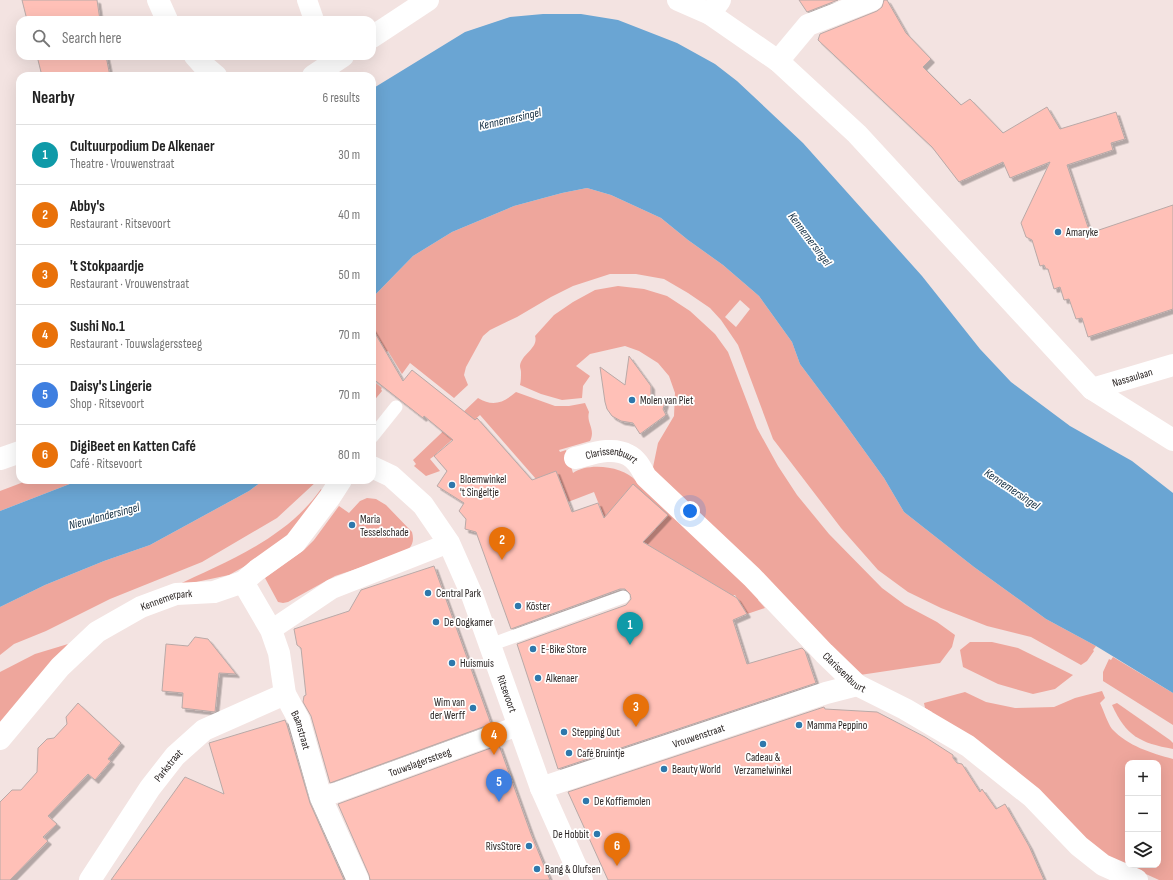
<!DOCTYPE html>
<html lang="en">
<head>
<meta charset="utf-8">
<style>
	body { margin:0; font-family:"Sofia Sans Condensed",sans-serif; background:#f6f6f6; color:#222 }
	.controls { position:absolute; right:12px; bottom:12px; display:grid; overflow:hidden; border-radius:8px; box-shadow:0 4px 16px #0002 }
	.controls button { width:36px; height:36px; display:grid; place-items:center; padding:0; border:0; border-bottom:1px solid #e0e0e0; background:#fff; color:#222; font:20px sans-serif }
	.you { position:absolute; left:690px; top:511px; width:14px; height:14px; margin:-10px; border:3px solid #fff; border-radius:50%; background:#1a73e8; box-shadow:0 0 0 6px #1a73e833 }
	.badge { display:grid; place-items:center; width:26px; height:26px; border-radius:50%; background:#b45309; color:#fff; font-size:13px; font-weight:700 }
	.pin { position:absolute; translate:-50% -33px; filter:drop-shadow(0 1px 2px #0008) }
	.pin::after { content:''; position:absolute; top:21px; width:14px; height:12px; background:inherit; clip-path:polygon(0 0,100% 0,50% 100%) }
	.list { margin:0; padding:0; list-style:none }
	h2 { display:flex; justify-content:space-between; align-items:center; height:52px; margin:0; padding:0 16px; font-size:17px }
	h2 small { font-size:13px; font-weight:400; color:#767676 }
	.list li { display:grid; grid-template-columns:26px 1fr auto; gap:12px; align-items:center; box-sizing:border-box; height:60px; padding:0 16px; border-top:1px solid #e0e0e0 }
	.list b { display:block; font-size:15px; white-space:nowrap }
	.list p { margin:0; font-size:13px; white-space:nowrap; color:#767676 }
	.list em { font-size:13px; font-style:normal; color:#767676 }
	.icon { flex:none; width:22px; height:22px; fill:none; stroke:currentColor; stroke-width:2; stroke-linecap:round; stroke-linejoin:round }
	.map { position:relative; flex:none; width:1173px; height:880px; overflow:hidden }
	.search { position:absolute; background:#fff; box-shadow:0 4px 16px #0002; left:16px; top:16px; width:360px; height:44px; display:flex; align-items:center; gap:10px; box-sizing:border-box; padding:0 14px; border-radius:12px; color:#767676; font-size:15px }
	.panel { position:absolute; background:#fff; box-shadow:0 4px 16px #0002; left:16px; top:72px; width:360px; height:412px; border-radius:12px }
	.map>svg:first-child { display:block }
	.green { fill:#eea69c; fill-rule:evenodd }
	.water { fill:#6aa5d3 }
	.building { fill:#ffc0b7; stroke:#b9a9a7; filter:url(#shadow) }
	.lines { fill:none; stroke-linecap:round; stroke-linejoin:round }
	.service { stroke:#fff; stroke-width:13 }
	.pedestrian { stroke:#fff; stroke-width:20 }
	.minor { stroke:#fff; stroke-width:22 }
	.secondary { stroke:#fff; stroke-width:22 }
	.poi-dot { fill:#2e78ac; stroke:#fff; stroke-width:1.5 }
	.labels { text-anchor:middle; stroke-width:3.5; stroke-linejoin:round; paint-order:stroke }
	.poi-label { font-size:11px; fill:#2c2625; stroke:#fff; text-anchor:start }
	.street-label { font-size:11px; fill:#2c2625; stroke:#fff }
	.water-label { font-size:12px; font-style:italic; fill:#122d41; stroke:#fff }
</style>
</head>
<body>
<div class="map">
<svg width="1173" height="880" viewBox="0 0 1173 880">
	<defs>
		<filter id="shadow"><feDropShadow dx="3.5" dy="3.5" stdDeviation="0" flood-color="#0004"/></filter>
	</defs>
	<rect width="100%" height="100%" fill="#f3e3e1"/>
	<g class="green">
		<path d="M587,188L611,195L661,218L688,240L723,265L759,296L792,342L800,364L845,424L884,478L904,512L974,567L1046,619L1096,646L1093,650L1094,651L1087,661L1081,665L1031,637L987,626L941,608L908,592L878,570L841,528L773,439L738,345L721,320L710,308L688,293L664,279L636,274H610L573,286L551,297L517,317L490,330L483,336L466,367L464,375L468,385L454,398L410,363L402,374L388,351L372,361V298L413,256L452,232L514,206L562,193ZM740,300L750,309L736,327L725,317Z"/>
		<path d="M618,286L644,289L667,296L690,311L715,334L728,352L757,428L778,466L797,495L829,534L882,588L905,605L937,622L955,635L952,647L940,663L860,675L652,472L658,443L674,416L675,393L669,376L658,363L639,351L625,346L590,354L576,366L590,376L583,386L582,398L562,400L541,394L520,385C521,381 521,376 521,372C521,370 520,368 520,366C521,354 539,348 535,336L554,315L573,302L595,290Z"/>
		<polygon points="372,380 382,388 381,389 382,391 372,403"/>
		<path d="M516,392L555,406H569L585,403L589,412C586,423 596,429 590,441L559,450L560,452L566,450L573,473C588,462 624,466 636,481L761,596L758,600L765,608L747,614L735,595L722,599L613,540L594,492L568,502L536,479L480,415L437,453L436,458L434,456L430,459L440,471L426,476L414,466L416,464L413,460L478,398C493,407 503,403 516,392Z"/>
		<polygon points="29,480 80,480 0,511 0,491"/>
		<polygon points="264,480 317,481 277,518 202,562 110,599 46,631 14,644 0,655 0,607 45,585 104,561 150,545 249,491"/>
		<path d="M321,489L323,492L289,536L247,565L229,575L173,587C226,562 286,539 321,489Z"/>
		<path d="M367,498L376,499L386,505L412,532C415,543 411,549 401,554L335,576L288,602L283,603L278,602L265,578L304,550L314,540L339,506L349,513L360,501Z"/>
		<polygon points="970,642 992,642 1018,648 1073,675 1055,689 1033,694 998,684 963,667 960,650"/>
		<polygon points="68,644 0,726 0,672 35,654"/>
		<polygon points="1113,657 1173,693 1173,725 1103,681 1103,672 1109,659 1111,660"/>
		<path d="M1102,691L1105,698L1100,703C1104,711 1107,722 1112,729C1128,746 1151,753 1173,759V880H1159L1100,853L931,714L932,712L925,708L924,703L965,692L986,702L1015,708L1054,707L1075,698ZM1128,763H1158V865H1128Z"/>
		<path d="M1117,703L1170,740L1173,743V749C1140,743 1126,736 1112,705Z"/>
	</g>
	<g class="water">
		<polygon points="543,14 581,14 618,20 677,43 715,64 737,81 803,143 922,276 980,349 1011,382 1070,426 1132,461 1173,493 1173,693 1096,646 1046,619 974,567 904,512 884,478 845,424 800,364 792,342 759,296 723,265 688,240 661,218 611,195 587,188 562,193 514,206 452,232 413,256 372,298 372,89 465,32 510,17"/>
		<polygon points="80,480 264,480 249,491 150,545 104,561 45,585 0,607 0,511"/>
	</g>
	<g class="building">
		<polygon points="22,0 97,0 100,20 27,20"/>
		<polygon points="799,0 838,0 807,12"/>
		<polygon points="884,0 887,0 906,33 931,59 923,67 961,105 970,99 1003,133 1047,107 1060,129 1116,112 1125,139 1111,143 1113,150 1067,165 1088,227 1091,226 1093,232 1173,205 1173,309 1088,337 1082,318 1076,319 1069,299 1064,300 1060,287 1054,289 1048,269 1046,269 1044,265 1040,266 1032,240 1026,237 1021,223 1050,162 1010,178 1003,162 959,182 932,147 818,40 820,34 877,11 882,7"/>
		<polygon points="37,56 106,56 110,76 42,76"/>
		<polygon points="372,328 403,381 412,370 475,420 477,418 532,480 556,471 572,512 598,503 604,518 633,484 668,515 643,542 737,598 747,614 733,620 747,664 802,648 805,651 816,683 558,769 517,644 626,605 631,599 630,594 625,589 620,589 511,629 476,532 465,529 466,519 459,511 464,503 437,486 447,471 434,456 453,440 424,416 423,418 372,378"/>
		<polygon points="629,356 651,386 651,395 665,403 663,409 666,415 640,434 633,423 621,421 612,416 607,409 605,402 600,367 625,385"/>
		<polygon points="434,566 491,724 330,783 311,716 303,702 304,696 306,695 301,648 297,645 294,629 349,611 361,590"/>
		<polygon points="195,637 208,639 236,674 219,673 215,712 182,708 183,693 162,691 166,644 188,646"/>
		<polygon points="78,703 121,743 108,759 111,761 95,780 88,774 48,816 57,824 43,837 48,841 10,880 0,880 0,802 12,790 21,790 37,772 38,748 47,739 54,738 67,724 66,717"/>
		<polygon points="824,707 825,709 877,712 925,737 953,755 953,758 957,763 962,764 980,792 982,789 996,809 1005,804 1029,846 1044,880 608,880 568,792"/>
		<polygon points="285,720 287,725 310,803 344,880 111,880 185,777 224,794 209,743"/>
		<polygon points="499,745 531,834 550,880 370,880 369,875 338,804"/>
	</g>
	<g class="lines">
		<g class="service">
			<polyline points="372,437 396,407"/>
			<polyline points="490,645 623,597"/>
		</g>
		<g class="pedestrian">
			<polyline points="307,0 314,20"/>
			<polyline points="271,630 332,589 449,543"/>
			<path id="s1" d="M321,798L518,726"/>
		</g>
		<g class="minor">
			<polyline points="710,14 720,0"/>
			<polyline points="778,61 808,25 872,0"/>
			<path id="s2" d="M1092,389L1173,365"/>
			<path id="s3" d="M575,458C592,454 612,446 628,455C637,459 642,470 646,477L752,577L824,653L857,685L905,709L968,746L1032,797L1079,846L1103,865L1137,880"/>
			<polyline points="0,459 20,452"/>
			<path id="s4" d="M372,467L391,476L423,505L449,543L472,595L541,788L582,880"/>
			<path id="s5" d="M243,582L271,630L279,653L285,694L299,720L321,798L358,880"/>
			<path id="s6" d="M0,739L60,667L97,632L141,607L176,594L214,592L243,582L257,570L295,543L330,497L341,480"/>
			<path id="s7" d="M541,788L826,693L857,685"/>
			<path id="s8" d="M90,880L150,788L175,756L204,730L285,694"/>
		</g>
		<g class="secondary">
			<polyline points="158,0 167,20"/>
			<polyline points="678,0 710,14 778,61 857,134 1092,389 1173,440"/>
			<polyline points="372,37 428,0"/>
			<polyline points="195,56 203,65 216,76"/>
			<polyline points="313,76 343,56"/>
		</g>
	</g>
	<g class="poi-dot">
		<circle cx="1058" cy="232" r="4"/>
		<circle cx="632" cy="400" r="4"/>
		<circle cx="452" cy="485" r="4"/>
		<circle cx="352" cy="525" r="4"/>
		<circle cx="428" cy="593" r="4"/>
		<circle cx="518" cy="606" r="4"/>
		<circle cx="436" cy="622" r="4"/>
		<circle cx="533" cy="649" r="4"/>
		<circle cx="452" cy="663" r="4"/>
		<circle cx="538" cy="678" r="4"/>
		<circle cx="473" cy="708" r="4"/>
		<circle cx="799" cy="725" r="4"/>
		<circle cx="564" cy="732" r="4"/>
		<circle cx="763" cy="744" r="4"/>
		<circle cx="569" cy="753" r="4"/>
		<circle cx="664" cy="769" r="4"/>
		<circle cx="586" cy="801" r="4"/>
		<circle cx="597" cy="834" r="4"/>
		<circle cx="529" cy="846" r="4"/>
		<circle cx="537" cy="869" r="4"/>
	</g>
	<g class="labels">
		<g class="poi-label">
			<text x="1066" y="236">Amaryke</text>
			<text x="640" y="404">Molen van Piet</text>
			<text x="460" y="483">Bloemwinkel<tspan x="460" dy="13">'t Singeltje</tspan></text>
			<text x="360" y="523">Maria<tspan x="360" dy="13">Tesselschade</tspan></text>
			<text x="436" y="597">Central Park</text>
			<text x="526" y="610">Köster</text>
			<text x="444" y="626">De Oogkamer</text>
			<text x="541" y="653">E-Bike Store</text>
			<text x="460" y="667">Huismuis</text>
			<text x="546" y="682">Alkenaer</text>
			<text x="465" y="706" text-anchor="end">Wim van<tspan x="465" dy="13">der Werff</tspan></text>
			<text x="807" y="729">Mamma Peppino</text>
			<text x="572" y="736">Stepping Out</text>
			<text x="577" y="757">Café Bruintje</text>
			<text x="763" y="761" text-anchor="middle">Cadeau &amp;<tspan x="763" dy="13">Verzamelwinkel</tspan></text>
			<text x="672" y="773">Beauty World</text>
			<text x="594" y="805">De Koffiemolen</text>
			<text x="589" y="838" text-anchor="end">De Hobbit</text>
			<text x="521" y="850" text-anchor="end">RivsStore</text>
			<text x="545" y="873">Bang &amp; Olufsen</text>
		</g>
		<g class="street-label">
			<text dy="4" stroke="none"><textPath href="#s2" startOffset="42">Nassaulaan</textPath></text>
			<text dy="4" stroke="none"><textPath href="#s3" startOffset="38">Clarissenbuurt</textPath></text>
			<text dy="4" stroke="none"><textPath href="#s6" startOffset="222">Kennemerpark</textPath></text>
			<text dy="4" stroke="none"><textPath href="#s3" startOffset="362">Clarissenbuurt</textPath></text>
			<text dy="4" stroke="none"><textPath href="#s4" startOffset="272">Ritsevoort</textPath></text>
			<text dy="4" stroke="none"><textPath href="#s5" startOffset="161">Baanstraat</textPath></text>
			<text dy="4" stroke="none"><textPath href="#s7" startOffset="166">Vrouwenstraat</textPath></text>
			<text dy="4" stroke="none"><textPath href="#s1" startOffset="105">Touwslagerssteeg</textPath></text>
			<text dy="4" stroke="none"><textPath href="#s8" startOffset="139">Parkstraat</textPath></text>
		</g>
		<g class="water-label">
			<text transform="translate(510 119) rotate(-13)" y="4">Kennemersingel</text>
			<text transform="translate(810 239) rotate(53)" y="4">Kennemersingel</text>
			<text transform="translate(1012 489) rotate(34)" y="4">Kennemersingel</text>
			<text transform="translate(104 516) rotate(-15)" y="4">Nieuwlandersingel</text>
		</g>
	</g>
</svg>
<div class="controls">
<button>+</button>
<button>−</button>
<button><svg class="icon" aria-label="layers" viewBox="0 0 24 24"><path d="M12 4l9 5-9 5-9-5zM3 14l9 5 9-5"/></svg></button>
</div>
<div class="you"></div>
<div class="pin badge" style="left:630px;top:645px;background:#0f9aa8">1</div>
<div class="pin badge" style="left:502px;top:560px;background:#e8710a">2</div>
<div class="pin badge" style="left:636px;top:727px;background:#e8710a">3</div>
<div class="pin badge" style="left:494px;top:755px;background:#e8710a">4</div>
<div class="pin badge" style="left:499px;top:802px;background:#3f7fe0">5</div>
<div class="pin badge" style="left:617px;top:866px;background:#e8710a">6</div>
<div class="search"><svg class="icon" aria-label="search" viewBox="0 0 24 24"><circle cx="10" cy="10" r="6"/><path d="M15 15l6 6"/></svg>Search here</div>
<section class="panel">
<h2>Nearby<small>6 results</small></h2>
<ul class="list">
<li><span class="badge" style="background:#0f9aa8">1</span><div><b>Cultuurpodium De Alkenaer</b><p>Theatre · Vrouwenstraat</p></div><em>30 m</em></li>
<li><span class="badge" style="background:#e8710a">2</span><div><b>Abby's</b><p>Restaurant · Ritsevoort</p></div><em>40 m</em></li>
<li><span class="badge" style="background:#e8710a">3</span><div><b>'t Stokpaardje</b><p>Restaurant · Vrouwenstraat</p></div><em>50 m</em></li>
<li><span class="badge" style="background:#e8710a">4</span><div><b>Sushi No.1</b><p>Restaurant · Touwslagerssteeg</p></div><em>70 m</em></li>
<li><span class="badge" style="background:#3f7fe0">5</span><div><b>Daisy's Lingerie</b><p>Shop · Ritsevoort</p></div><em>70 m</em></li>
<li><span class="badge" style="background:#e8710a">6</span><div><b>DigiBeet en Katten Café</b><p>Café · Ritsevoort</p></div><em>80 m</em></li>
</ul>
</section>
</div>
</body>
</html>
